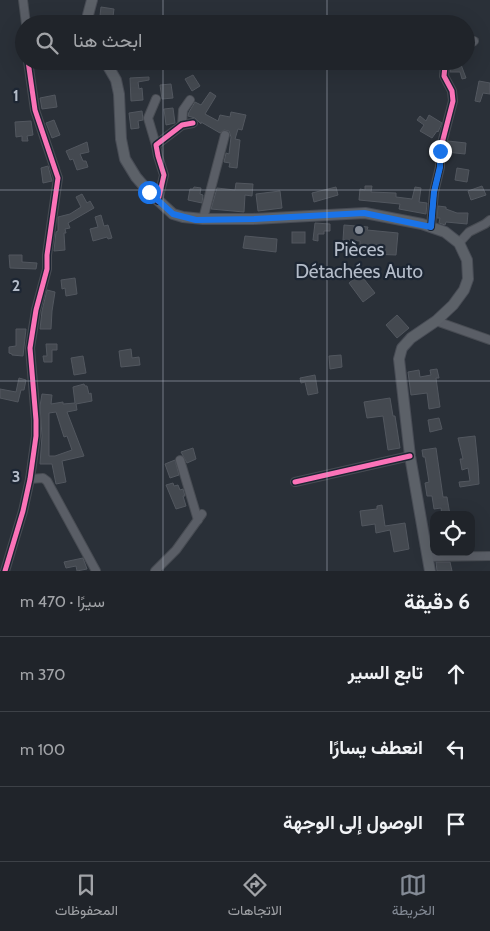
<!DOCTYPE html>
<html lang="ar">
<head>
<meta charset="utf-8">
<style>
	body { margin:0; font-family:Cabin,Vazirmatn,sans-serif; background:#2d3036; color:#f1f3f6; direction:rtl }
	.controls { position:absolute; right:15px; bottom:15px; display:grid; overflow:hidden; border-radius:10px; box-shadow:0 5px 20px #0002 }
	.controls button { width:45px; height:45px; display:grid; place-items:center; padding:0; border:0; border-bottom:1px solid #3d4147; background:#20242a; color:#f1f3f6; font:25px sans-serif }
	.stop { position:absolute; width:15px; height:15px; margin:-11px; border:4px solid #1a73e8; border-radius:50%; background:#fff }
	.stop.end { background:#1a73e8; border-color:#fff; box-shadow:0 1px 5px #0008 }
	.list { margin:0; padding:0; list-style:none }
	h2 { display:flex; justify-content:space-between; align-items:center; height:65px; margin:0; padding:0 20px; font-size:21px }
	h2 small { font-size:16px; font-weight:400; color:#a2a4a8 }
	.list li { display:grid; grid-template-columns:32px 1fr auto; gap:15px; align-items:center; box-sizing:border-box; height:75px; padding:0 20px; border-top:1px solid #3d4147 }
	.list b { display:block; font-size:19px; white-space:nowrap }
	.list em { font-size:16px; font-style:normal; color:#a2a4a8 }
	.icon { flex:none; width:28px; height:28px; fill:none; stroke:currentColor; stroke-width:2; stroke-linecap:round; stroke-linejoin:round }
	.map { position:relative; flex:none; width:490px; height:571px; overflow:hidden; direction:ltr }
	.search { position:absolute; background:#20242a; box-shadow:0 5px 20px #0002; left:15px; right:15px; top:15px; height:55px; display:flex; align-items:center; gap:12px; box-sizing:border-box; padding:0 18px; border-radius:28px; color:#a2a4a8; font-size:19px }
	.sheet { height:290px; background:#20242a }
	nav { display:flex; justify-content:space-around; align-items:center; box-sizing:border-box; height:70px; border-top:1px solid #3d4147; background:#20242a; font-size:14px; color:#a2a4a8 }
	nav a { display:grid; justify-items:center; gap:2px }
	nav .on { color:#848b96 }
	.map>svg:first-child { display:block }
	.building { fill:#444950; stroke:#52575f; fill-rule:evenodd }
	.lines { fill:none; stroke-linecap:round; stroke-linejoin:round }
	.minor-casing { stroke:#484c53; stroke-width:10 }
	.major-casing { stroke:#484c55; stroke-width:12 }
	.minor { stroke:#5a5e66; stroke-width:8 }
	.major { stroke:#5c6168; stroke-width:10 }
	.cycleway-casing { stroke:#1d2633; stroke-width:8 }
	.cycleway { stroke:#fb73b8; stroke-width:5 }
	.route { stroke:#1a73e8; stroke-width:6 }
	.grid { fill:none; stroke:#b4bcc9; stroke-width:1; stroke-opacity:0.55 }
	.poi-dot { fill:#848b96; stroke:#1d2633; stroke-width:2 }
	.labels { text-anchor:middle; stroke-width:4.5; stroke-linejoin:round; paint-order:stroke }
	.poi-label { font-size:19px; fill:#b4bcc9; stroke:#1d2633 }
	.grid-label { font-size:16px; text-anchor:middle; font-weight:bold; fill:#b4bcc9; stroke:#1d2633; stroke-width:4.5; stroke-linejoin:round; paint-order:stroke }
</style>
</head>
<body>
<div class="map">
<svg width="490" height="571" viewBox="0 0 490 571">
	<rect width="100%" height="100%" fill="#2a3038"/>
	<g class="building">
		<polygon points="101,7 114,9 112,24 99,24"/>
		<polygon points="460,62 466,78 462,79 460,72 450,72 452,65"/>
		<polygon points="193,75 200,86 192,91 185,79"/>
		<polygon points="149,77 149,80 138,82 139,89 142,88 143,100 131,101 130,78"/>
		<polygon points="479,81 490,83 490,94 483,93 480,102 475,101"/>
		<polygon points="171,84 173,98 162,99 160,85"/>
		<polygon points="210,92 216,96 205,114 218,121 220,115 230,117 231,112 246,115 242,130 238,129 235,139 240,140 237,168 229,167 230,163 224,162 226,153 229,154 231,137 229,131 224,130 220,133 201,122 201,124 195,118 188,116 189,112 195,102 201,105"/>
		<polygon points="55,95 57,107 42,109 40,98"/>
		<polygon points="173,108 175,123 166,125 164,109"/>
		<polygon points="142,111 143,120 138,121 139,128 131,129 129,113"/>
		<polygon points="429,115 442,123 438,132 437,131 432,138 420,131 424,125 417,120 420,116 426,121"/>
		<polygon points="54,120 60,135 52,138 46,123"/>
		<polygon points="31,121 33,135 27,136 28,141 22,141 22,136 16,137 15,122"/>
		<polygon points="448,141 466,143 465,154 446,152"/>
		<polygon points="87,142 89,152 80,154 83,161 86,161 88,167 77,170 73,159 70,160 66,151"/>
		<polygon points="48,166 52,181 43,183 41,168"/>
		<polygon points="457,168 469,170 467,182 455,180"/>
		<polygon points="236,183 253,184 252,196 245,195 244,212 211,209 217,188 235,190"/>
		<polygon points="365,186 372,186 371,192 396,193 396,197 412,199 415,187 421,188 419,202 427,203 426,214 399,209 400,204 359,200 360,189 365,190"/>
		<polygon points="482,186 486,195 471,200 468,191"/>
		<polygon points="194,187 201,188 200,194 203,195 202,203 188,200 190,189 193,189"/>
		<polygon points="336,187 338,195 314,202 312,193"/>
		<polygon points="280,191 282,208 258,211 256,194"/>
		<polygon points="82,194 87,203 90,201 94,208 68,223 70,228 65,229 66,233 64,233 65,250 54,251 56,232 58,231 58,217 70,214 81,207 76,197"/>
		<polygon points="438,206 446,207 446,209 457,213 468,213 467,224 446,222 445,225 439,223 440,218 437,218"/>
		<polygon points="101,215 104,226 108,225 112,238 108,239 107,237 93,241 90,229 98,227 95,217"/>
		<polygon points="315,223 330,224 330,231 324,231 324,234 318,234 318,241 313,240"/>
		<polygon points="344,225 368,227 367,230 398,233 396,255 370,254 371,251 360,250 360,241 343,240"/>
		<rect x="292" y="232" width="13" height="11"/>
		<polygon points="245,236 277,239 276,252 243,248"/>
		<polygon points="9,255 22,255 22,262 37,263 36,269 10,268"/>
		<polygon points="360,274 375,293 363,302 349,283"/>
		<polygon points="75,278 77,294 66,296 65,288 62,289 61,280"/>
		<polygon points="47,290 55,292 52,311 51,329 40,329 42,311"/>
		<polygon points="397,315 409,328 397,338 386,325"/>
		<polygon points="16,329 26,329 23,356 12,355 12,354 9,353 9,347 16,346"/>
		<polygon points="46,344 57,344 57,350 52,350 52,362 44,362 43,356 47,356"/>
		<polygon points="131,349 132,358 139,357 140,365 121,367 119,351"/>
		<polygon points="341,355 342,367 330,369 329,356"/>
		<polygon points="83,356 86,373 74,375 71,358"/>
		<polygon points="437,369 439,378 436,378 440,407 429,409 427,393 411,395 408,372 419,370 420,377 431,375 430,370"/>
		<polygon points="315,375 318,393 308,395 305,382 301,383 300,378"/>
		<polygon points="19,378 26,380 24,390 21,390 18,402 0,398 0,389 16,392"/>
		<path d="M84,384L85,386H87L89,394L91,393L92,401L76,404L77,410L67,412L84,456L62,461L66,482L56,484L52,464H40L42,436L40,406L42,394L52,395L51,404L63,402V404L75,403L73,387ZM56,412L64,437L67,436L72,450L55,456H49V413Z"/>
		<polygon points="390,398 393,416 395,416 400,448 388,450 383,416 367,418 364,402"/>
		<polygon points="439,418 442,429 430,432 428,420"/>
		<polygon points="475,436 478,465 479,484 460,487 459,482 470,481 468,468 462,470 460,459 463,459 458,438"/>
		<polygon points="193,448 196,459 187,463 181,452"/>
		<polygon points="436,448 443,497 447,497 450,515 442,515 441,508 434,509 432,496 427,496 425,483 429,482 425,457 423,457 422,450"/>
		<polygon points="175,460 179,475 170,478 165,464"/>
		<polygon points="173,483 174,486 178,485 180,490 183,489 185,496 183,496 186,506 176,509 166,485"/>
		<polygon points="382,505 385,526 405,523 409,549 394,552 390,530 376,533 375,524 362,526 360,511 377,509 377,506"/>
		<polygon points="83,558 87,569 77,571 76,566 66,568 64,562"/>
		<polygon points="436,562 450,562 452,571 437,571"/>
	</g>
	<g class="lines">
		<g class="minor-casing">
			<g id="minor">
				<polyline points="23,0 26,24"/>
				<polyline points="466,46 474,41"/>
				<polyline points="182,125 183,110 190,100"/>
				<polyline points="156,145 148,118 156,99"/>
				<polyline points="158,201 164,175 158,156 156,145 182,125 193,123"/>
				<polyline points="203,219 225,135"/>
				<polyline points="431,227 434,192 440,167 440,151 453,101 452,91 444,76 445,66 447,61"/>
				<polyline points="459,243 469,232 485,224 490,220"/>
				<polyline points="436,321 490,340"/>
				<polyline points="180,460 198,520"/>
				<polyline points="30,479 43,478 47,481 96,571"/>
				<polyline points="295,482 410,456"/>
				<polyline points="427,557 490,556"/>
				<polyline points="5,571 23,511 30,479 36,436 36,420 30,348 36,310 47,269 47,255 58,178 35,110 28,61"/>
				<polyline points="155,571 176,550 202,514"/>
			</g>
		</g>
		<g class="major-casing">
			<g id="major">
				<polyline points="89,24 88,15 92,0"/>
				<polyline points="105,61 116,80 119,94 121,139 125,159 136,177 149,192 173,214 183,217 203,219 253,219 365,213 422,224 445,232 459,243 467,260 468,279 464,290 453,305 436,321 411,338 402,348 399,359 410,456 430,571"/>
			</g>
		</g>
		<use href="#minor" class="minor"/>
		<use href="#major" class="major"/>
		<g class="cycleway-casing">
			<g id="cycleway">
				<polyline points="158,201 164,175 158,156 156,145 182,125 193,123"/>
				<polyline points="431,227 434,192 440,167 440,151 453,101 452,91 444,76 445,66 447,61"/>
				<polyline points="295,482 410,456"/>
				<polyline points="5,571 23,511 30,479 36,436 36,420 30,348 36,310 47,269 47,255 58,178 35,110 28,61"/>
			</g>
		</g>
		<use href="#cycleway" class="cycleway"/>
	</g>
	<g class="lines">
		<polyline class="route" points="149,192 173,214 196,220 254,219 364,213 431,227 434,192 440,167 440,151"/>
	</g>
	<path class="grid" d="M163,0V24M327,0V24M163,61V571M327,61V571M0,190H490M0,381H490"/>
	<circle class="poi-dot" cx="359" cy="230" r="5"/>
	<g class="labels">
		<g class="poi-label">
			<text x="359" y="256">Pièces<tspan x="359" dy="22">Détachées Auto</tspan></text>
		</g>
	</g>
	<g class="grid-label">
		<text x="16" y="101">1</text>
		<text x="16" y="291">2</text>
		<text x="16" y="482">3</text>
	</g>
</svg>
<div class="controls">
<button><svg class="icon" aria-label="locate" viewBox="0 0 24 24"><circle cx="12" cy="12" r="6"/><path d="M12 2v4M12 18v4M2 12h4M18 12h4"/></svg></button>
</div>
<div class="stop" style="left:149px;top:192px"></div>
<div class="stop end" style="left:440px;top:151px"></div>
<div class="search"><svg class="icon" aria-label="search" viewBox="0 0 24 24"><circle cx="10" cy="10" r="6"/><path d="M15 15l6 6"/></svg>ابحث هنا</div>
</div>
<section class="sheet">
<h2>6 دقيقة<small>سيرًا · 470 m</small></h2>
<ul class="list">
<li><svg class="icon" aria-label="ahead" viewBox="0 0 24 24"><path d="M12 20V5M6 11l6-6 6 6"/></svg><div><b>تابع السير</b></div><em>370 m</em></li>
<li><svg class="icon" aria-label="left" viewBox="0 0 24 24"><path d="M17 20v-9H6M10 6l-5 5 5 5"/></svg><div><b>انعطف يسارًا</b></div><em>100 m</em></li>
<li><svg class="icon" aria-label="arrive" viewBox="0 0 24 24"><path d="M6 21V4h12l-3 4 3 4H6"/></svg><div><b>الوصول إلى الوجهة</b></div></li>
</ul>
</section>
<nav>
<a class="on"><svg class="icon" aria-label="map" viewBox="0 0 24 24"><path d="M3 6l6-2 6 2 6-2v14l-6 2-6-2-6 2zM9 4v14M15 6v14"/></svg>الخريطة</a>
<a><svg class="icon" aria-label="directions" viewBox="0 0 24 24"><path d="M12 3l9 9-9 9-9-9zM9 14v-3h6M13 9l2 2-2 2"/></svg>الاتجاهات</a>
<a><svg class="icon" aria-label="saved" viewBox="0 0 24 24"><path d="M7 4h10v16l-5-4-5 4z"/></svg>المحفوظات</a>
</nav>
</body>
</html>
